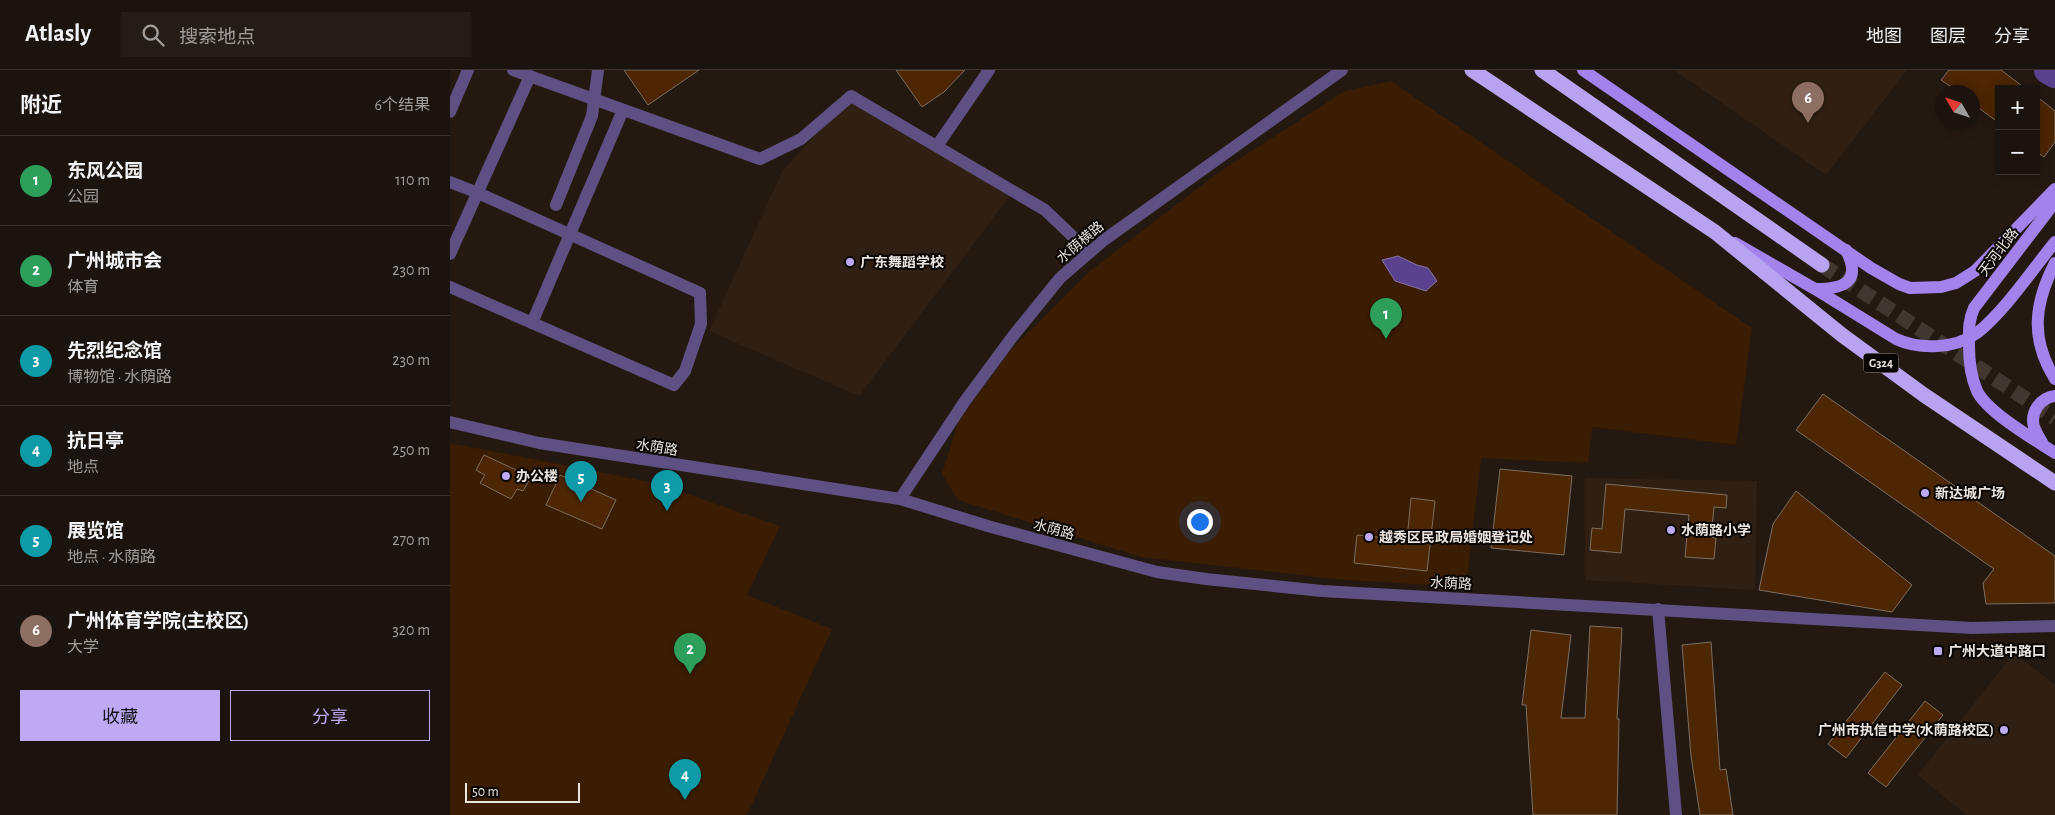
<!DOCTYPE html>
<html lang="zh">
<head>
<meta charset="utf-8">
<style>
	body { margin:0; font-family:"Alegreya Sans","Noto Sans SC",sans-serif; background:#241c16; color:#f1f3f6 }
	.controls { position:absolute; right:15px; top:15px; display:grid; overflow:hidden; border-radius:0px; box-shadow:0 2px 12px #0003 }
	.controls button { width:45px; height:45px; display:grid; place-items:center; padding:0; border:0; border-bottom:1px solid #39322e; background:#1b130d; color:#f1f3f6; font:25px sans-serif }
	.compass { position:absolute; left:1485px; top:15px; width:45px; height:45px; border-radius:50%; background:#1b130d; box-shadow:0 2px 12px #0003; rotate:309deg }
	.scale { position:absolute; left:15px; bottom:12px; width:115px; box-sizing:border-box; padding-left:5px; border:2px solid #ece4df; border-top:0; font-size:14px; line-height:18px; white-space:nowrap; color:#ece4df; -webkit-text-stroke:4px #090503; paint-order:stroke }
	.you { position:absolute; left:749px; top:451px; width:18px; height:18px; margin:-12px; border:4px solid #fff; border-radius:50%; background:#1a73e8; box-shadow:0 0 0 8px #1a73e833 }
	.badge { display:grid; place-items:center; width:32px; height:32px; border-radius:50%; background:#bea9f5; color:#fff; font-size:16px; font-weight:700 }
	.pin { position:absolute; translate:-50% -41px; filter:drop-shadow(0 1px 2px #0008) }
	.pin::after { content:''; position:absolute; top:26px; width:18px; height:15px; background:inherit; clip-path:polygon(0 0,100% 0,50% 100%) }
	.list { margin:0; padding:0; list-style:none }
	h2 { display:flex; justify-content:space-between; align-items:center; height:65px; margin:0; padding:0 20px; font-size:21px }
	h2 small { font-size:16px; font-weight:400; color:#a09e9d }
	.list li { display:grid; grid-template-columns:32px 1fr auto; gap:15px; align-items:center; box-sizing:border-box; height:90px; padding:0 20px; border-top:1px solid #39322e }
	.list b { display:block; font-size:19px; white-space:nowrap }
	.list p { margin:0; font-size:16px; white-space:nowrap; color:#a09e9d }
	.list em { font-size:16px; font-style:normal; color:#a09e9d }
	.actions { display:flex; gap:10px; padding:15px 20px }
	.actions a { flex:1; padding:11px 0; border:1px solid #bea9f5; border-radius:0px; text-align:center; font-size:18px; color:#bea9f5 }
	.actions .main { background:#bea9f5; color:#111 }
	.icon { flex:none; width:28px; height:28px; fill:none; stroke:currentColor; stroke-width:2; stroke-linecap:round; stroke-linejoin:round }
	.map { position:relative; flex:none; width:1605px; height:745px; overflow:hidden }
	header { display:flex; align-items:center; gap:30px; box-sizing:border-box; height:70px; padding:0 25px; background:#1b130d; border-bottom:1px solid #39322e }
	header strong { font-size:24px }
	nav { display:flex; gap:28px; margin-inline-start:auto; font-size:18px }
	.search { width:350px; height:45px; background:#241c16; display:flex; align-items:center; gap:12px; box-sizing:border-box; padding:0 18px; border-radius:0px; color:#a09e9d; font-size:19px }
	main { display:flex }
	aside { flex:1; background:#1b130d }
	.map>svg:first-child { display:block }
	.built { fill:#302014 }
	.green { fill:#3b1d03 }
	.water { fill:#5b428f; stroke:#8673a7 }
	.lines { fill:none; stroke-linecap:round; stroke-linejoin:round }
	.river { stroke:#5b428f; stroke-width:28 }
	.building { fill:#4d2603; stroke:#7c6e64 }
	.highway-tunnel { stroke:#423730; stroke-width:15; stroke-dasharray:15 8; stroke-linecap:butt }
	.minor { stroke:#5e5082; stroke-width:12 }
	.major { stroke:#a382ec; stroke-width:12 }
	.highway { stroke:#b8a3f0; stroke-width:15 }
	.poi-dot { fill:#bea9f5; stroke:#090503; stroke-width:2 }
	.labels { text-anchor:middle; stroke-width:4; stroke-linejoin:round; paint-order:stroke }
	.shield { fill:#090503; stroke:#a8a19d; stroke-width:1 }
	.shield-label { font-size:12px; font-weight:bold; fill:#ece4df }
	.street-label { font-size:14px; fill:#ece4df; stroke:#090503 }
	.poi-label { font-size:14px; font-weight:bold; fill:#ece4df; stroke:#090503; text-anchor:start }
</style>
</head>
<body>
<header>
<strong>Atlasly</strong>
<div class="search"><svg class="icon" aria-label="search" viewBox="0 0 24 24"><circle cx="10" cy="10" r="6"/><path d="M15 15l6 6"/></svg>搜索地点</div>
<nav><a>地图</a><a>图层</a><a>分享</a></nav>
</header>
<main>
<aside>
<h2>附近<small>6个结果</small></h2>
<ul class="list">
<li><span class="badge" style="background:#2e9e5b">1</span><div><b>东风公园</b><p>公园</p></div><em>110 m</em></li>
<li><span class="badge" style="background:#2e9e5b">2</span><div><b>广州城市会</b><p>体育</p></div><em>230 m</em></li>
<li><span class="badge" style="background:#0f9aa8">3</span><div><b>先烈纪念馆</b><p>博物馆 · 水荫路</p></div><em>230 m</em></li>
<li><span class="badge" style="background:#0f9aa8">4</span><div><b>抗日亭</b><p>地点</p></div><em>250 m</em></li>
<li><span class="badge" style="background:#0f9aa8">5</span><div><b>展览馆</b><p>地点 · 水荫路</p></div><em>270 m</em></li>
<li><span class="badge" style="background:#8d6e63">6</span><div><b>广州体育学院(主校区)</b><p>大学</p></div><em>320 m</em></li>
</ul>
<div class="actions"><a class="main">收藏</a><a>分享</a></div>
</aside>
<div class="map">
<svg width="1605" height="745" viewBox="0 0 1605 745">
	<rect width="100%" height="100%" fill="#241911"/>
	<g class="built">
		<polygon points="1224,0 1457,0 1376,105"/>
		<polygon points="397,31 484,76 562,123 409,326 259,261 333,100"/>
		<polygon points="1135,408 1307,411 1305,520 1135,510"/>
		<polygon points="1564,583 1605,615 1605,745 1516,745 1468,705"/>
	</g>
	<g class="green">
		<polygon points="941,11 1302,258 1286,375 1142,357 1138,393 1031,388 1016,517 896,510 691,487 508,430 492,404 508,352 561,280 640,201 769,102 895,21"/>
		<polygon points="0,373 205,413 330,456 297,525 382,559 297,745 0,745"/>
	</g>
	<polygon class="water" points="948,186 967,195 978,198 987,211 976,221 945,211 932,190"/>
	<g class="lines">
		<polyline class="river" points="1598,0 1605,4"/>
	</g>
	<g class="building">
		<polygon points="174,0 249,0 198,35"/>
		<polygon points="446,0 515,0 494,22 472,37"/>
		<polygon points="1499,0 1551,0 1576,19 1549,19 1549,53 1522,33 1522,22 1509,22 1491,10"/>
		<polygon points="1586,26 1605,41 1605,72 1594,87 1586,81"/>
		<polygon points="1373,324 1605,486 1605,533 1536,534 1533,513 1544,499 1346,360"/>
		<polygon points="34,385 81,407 73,421 67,419 61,429 30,413 35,405 26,400"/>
		<polygon points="1050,399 1122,406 1114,485 1041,478"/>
		<polygon points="110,405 166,430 152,459 96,435"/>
		<polygon points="1156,414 1277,425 1276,438 1264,437 1261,467 1266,468 1264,489 1235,487 1239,445 1175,439 1171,483 1140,480 1142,458 1152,459"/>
		<polygon points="1346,421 1462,515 1442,542 1309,520 1323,454"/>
		<polygon points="961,428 985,431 977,501 904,493 907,465 957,470"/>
		<polygon points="1140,556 1172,558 1167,649 1169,649 1167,745 1083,745 1076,635 1072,635 1081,560 1121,565 1111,648 1135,648"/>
		<polygon points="1261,572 1270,700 1276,699 1283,745 1250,745 1241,686 1232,575"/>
		<polygon points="1435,602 1452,615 1396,688 1378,674"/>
		<polygon points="1475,631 1493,645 1436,717 1418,703"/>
	</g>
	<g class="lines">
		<polyline class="highway-tunnel" points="1372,195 1605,348"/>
		<g class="minor">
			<polyline points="63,0 310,89 351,69 401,26 595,140 639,182"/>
			<polyline points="0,42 18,0"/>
			<polyline points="487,76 539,0"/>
			<polyline points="0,112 28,123 250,223 251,254 235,301 224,315 0,217"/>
			<polyline points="106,135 142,46 148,0"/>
			<polyline points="0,184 80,6"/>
			<polyline points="82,253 173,40"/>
			<polyline points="0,352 89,373 450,429 541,457 707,502 756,509 872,521 1522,558 1605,556"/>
			<polyline points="450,429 515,331 563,266 610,208 654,170 892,0"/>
			<polyline points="1208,539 1226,745"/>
		</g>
		<g class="major">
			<polyline points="1133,0 1421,198 1449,214 1460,218 1491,217 1506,213 1525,201 1605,119"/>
			<path d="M1605,132L1524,238C1518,251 1519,262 1519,276C1519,291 1521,307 1527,321C1538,343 1584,369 1605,383"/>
			<path d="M1285,173L1365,219L1446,269C1470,280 1505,279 1527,263C1554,242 1583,199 1605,172"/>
			<path d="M1605,193C1584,234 1580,269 1605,309"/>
			<path d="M1366,219C1395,219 1412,211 1396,180"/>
			<path d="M1592,372C1589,368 1586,362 1584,357C1580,342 1590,328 1605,326"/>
		</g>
		<g class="highway">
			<polyline points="1022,0 1265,162 1392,265 1474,325 1605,413"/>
			<polyline points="1092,0 1372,195"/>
		</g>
	</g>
	<g class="poi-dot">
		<circle cx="400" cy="192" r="5"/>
		<circle cx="56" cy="406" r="5"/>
		<circle cx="1475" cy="423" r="5"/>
		<circle cx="1221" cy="460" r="5"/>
		<circle cx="919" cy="467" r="5"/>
		<rect x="1483" y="576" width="10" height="10" rx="2.5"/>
		<circle cx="1554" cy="660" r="5"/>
	</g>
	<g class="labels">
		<rect class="shield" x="1413.5" y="283.5" width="35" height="19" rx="4"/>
		<g class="shield-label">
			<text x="1431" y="297">G324</text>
		</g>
		<g class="street-label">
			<text transform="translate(630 172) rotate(-40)" y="5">水荫横路</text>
			<text transform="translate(1548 182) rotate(-53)" y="5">天河北路</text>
			<text transform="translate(207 377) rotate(9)" y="5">水荫路</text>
			<text transform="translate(604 459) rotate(15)" y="5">水荫路</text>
			<text transform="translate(1001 513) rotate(3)" y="5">水荫路</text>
		</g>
		<g class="poi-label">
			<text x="410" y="197">广东舞蹈学校</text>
			<text x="66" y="411">办公楼</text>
			<text x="1485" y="428">新达城广场</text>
			<text x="1231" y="465">水荫路小学</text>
			<text x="929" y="472">越秀区民政局婚姻登记处</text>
			<text x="1498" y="586">广州大道中路口</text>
			<text x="1544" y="665" text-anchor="end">广州市执信中学(水荫路校区)</text>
		</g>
	</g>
</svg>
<div class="controls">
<button>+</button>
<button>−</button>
</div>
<svg class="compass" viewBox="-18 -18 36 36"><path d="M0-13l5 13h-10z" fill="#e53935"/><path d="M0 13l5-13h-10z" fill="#a09e9d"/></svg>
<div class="scale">50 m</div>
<div class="you"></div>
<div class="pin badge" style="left:936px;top:269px;background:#2e9e5b">1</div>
<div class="pin badge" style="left:240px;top:604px;background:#2e9e5b">2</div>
<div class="pin badge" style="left:217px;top:441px;background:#0f9aa8">3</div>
<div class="pin badge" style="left:235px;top:730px;background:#0f9aa8">4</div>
<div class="pin badge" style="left:131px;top:432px;background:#0f9aa8">5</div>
<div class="pin badge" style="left:1358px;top:53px;background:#8d6e63">6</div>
</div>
</main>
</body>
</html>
